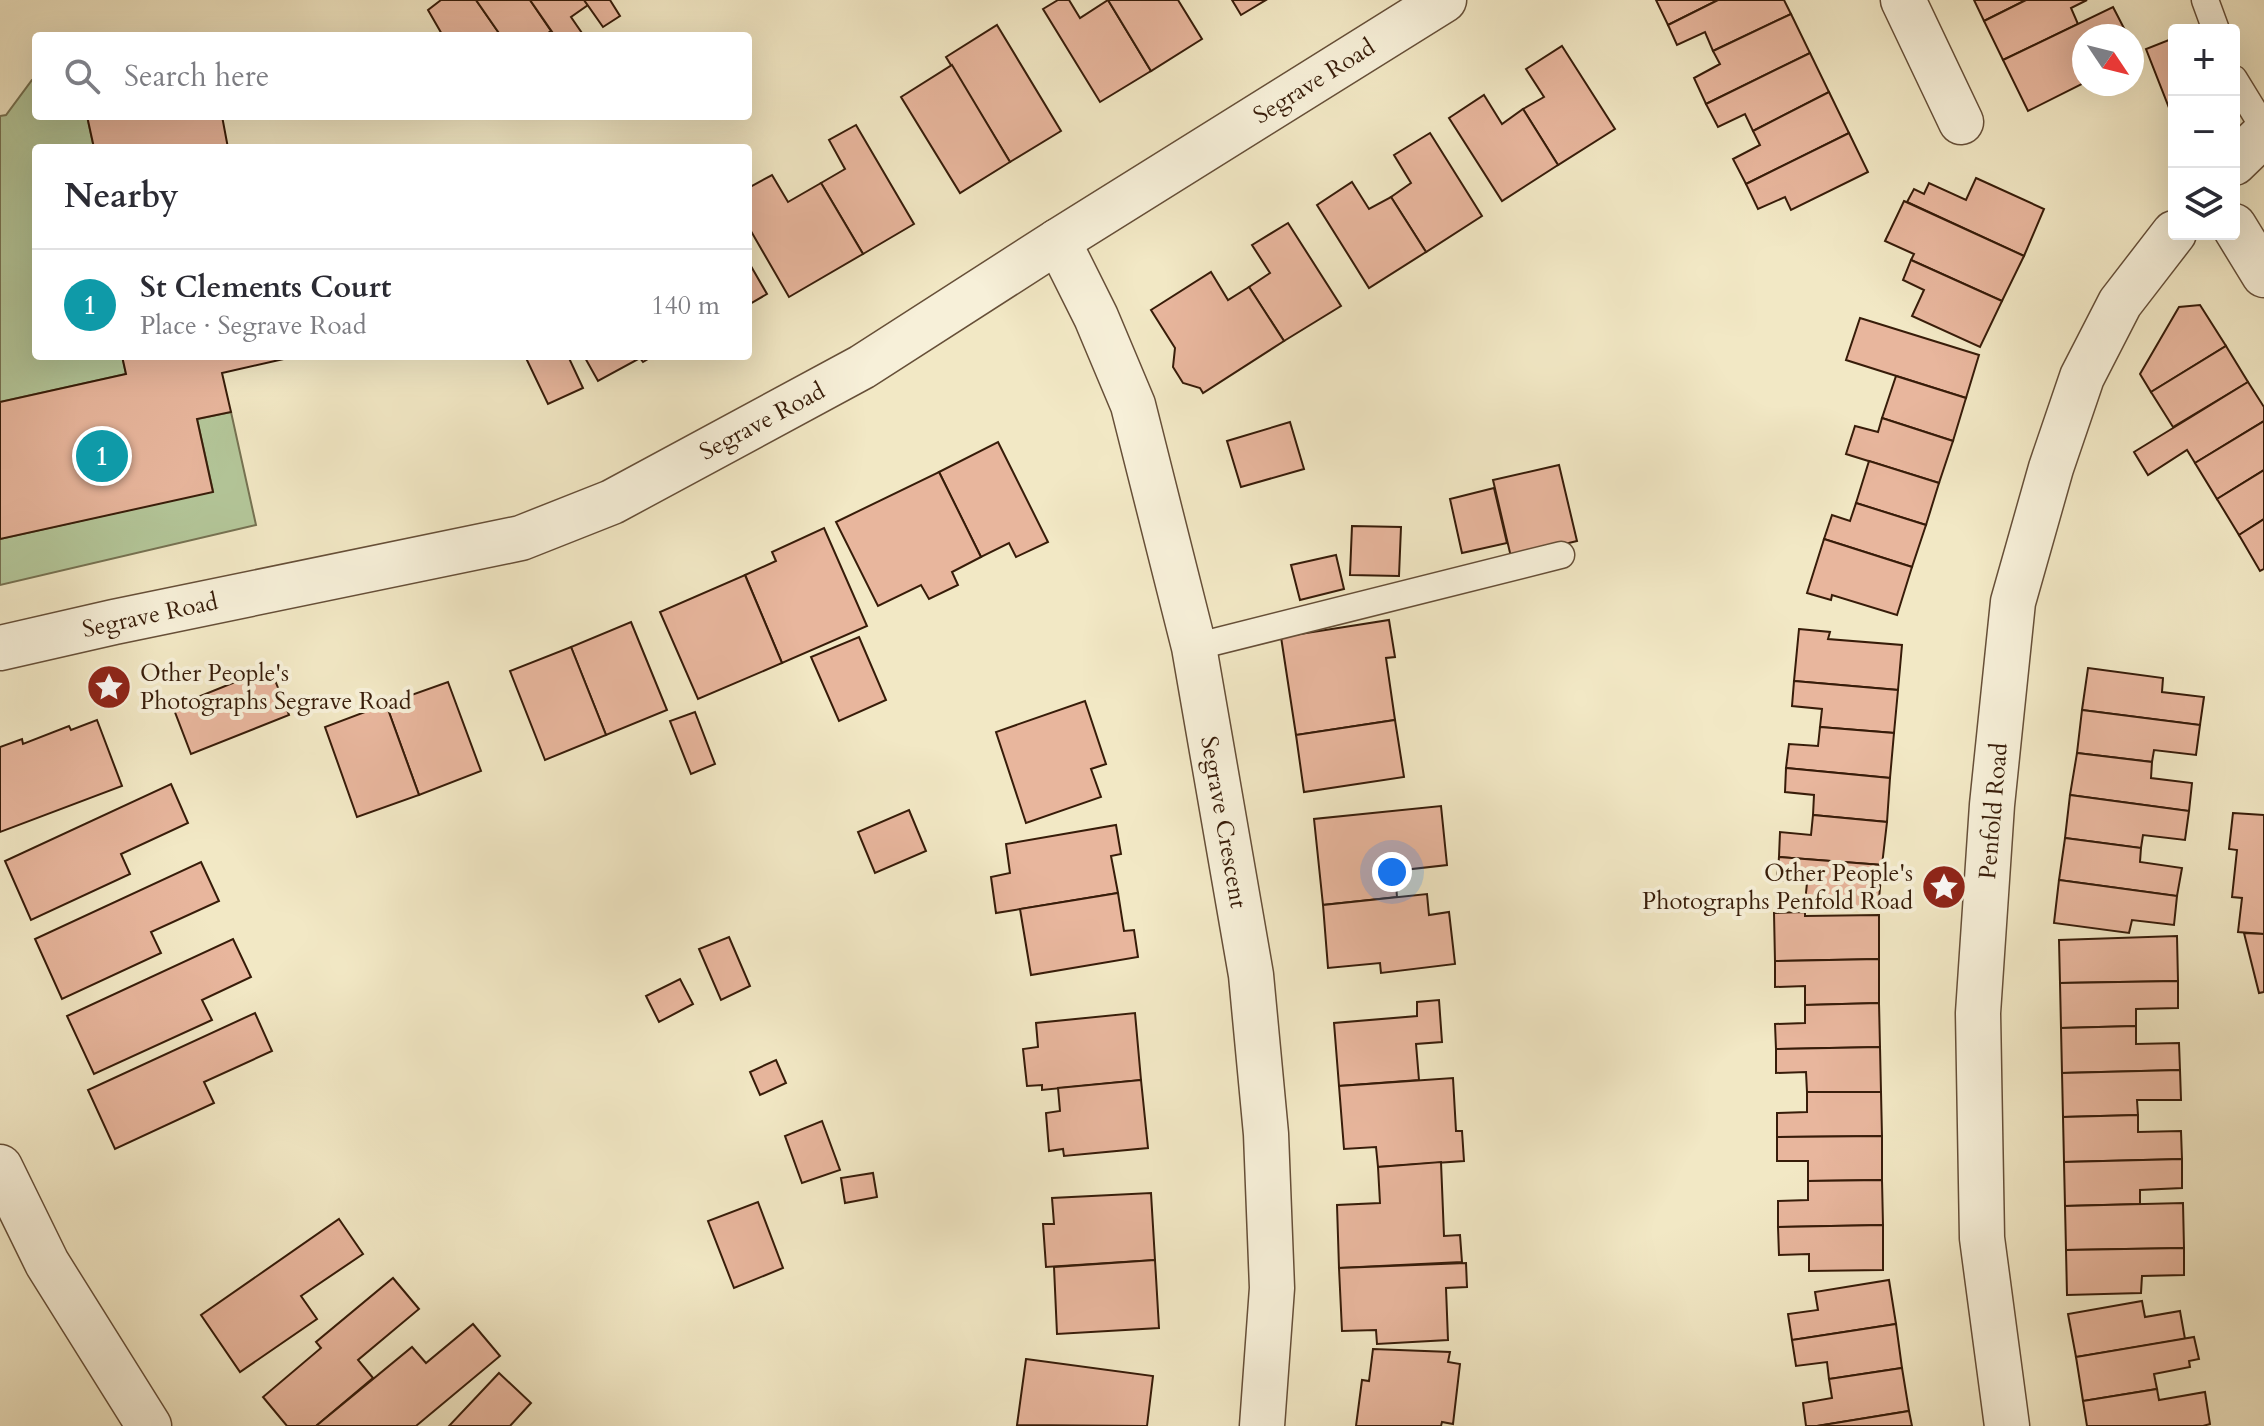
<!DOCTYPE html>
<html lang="en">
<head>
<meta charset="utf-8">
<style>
	body { margin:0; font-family:Cardo,serif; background:#f7f7f7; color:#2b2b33 }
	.controls { position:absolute; right:24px; top:24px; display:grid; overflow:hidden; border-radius:8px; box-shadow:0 8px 32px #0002 }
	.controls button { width:72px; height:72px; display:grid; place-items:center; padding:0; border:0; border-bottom:2px solid #e1e1e2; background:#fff; color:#2b2b33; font:40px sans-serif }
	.compass { position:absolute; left:2072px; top:24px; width:72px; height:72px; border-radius:50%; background:#fff; box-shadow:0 8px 32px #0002; rotate:125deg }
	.you { position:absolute; left:1392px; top:872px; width:28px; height:28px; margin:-20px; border:6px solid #fff; border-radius:50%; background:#1a73e8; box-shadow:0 0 0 12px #1a73e833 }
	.badge { display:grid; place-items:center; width:52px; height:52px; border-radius:50%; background:#8f2418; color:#fff; font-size:26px; font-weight:700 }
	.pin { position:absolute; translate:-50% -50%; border:4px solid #fff; box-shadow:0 2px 8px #0006 }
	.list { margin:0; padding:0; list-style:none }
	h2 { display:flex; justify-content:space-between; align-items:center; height:104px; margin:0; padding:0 32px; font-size:34px }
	h2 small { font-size:26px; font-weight:400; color:#7c7c81 }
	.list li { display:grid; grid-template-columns:52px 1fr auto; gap:24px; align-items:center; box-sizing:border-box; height:112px; padding:0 32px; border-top:2px solid #e1e1e2 }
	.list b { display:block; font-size:30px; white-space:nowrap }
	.list p { margin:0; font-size:26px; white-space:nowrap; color:#7c7c81 }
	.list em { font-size:26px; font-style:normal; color:#7c7c81 }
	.icon { flex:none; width:44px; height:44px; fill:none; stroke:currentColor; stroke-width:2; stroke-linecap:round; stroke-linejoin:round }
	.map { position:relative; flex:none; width:2264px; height:1426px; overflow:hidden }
	.search { position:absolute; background:#fff; box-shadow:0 8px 32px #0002; left:32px; top:32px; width:720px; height:88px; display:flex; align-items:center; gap:20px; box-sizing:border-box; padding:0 28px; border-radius:8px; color:#7c7c81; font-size:30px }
	.panel { position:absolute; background:#fff; box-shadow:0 8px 32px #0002; left:32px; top:144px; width:720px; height:216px; border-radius:8px }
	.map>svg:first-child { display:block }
	.green { fill:#b4c79a; stroke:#767252; stroke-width:2 }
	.building { fill:#e8b69d; stroke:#371c09; stroke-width:2 }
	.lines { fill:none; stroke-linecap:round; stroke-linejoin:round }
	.lane-casing { stroke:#664f38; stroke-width:29 }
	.street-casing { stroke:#664f38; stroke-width:47 }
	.lane { stroke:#f7f0d9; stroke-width:26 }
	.street { stroke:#f7f0d9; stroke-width:44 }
	.labels { text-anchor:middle; stroke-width:8; stroke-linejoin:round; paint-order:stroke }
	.street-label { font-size:24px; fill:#371c09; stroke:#f7f0d9 }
	.poi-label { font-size:24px; fill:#371c09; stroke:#f7f0d9; text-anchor:start }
</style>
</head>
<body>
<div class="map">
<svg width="2264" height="1426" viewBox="0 0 2264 1426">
	<rect width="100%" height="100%" fill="#f2e8c5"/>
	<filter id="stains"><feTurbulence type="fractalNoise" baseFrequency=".0025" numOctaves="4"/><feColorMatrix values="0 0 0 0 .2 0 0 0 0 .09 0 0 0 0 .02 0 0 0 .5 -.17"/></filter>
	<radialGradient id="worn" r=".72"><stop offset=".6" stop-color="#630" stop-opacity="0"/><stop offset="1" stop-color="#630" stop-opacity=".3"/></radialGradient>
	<g class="green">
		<polygon points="36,79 36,116 87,116 94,148 36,148 36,356 122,356 126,374 0,402 0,116 6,115 32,80"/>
		<polygon points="231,412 256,525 0,585 0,539 213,491 197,419"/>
	</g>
	<g class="building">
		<polygon points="441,0 476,0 501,36 443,36 428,10"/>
		<polygon points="476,0 530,0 551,31 543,36 501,36"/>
		<polygon points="530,0 584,0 588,5 571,17 584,36 555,36"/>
		<polygon points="584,0 610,0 620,16 603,27"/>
		<polygon points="1058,0 1069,0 1080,18 1108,0 1151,71 1100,102 1043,9"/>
		<polygon points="1108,0 1178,0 1202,39 1151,71"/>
		<polygon points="1232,0 1266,0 1241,15"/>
		<polygon points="1656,0 1718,0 1668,25"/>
		<polygon points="1718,0 1784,0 1791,14 1713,51 1705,32 1677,45 1668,25"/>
		<polygon points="1974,0 2026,0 1984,21"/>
		<polygon points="2026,0 2087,0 2071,8 2078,24 2003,60 1984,21"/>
		<polygon points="2113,7 2128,36 2084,36 2084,83 2028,111 2003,60"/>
		<polygon points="1791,14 1810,53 1706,104 1694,78 1720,64 1713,51"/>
		<polygon points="997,25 1061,131 1010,162 946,57"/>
		<polygon points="2174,38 2174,118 2173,118 2146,49"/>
		<polygon points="1562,46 1615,129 1558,165 1523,109 1544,97 1526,69"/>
		<polygon points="1810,53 1829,92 1753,131 1745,114 1718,127 1706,104"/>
		<polygon points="952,65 1010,162 960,193 901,97"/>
		<polygon points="1829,92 1849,133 1746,184 1733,159 1760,145 1753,131"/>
		<polygon points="1484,95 1502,124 1523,109 1558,165 1502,201 1449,118"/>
		<polygon points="87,116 222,116 228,148 94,148"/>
		<polygon points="856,125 914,224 863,254 821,183 845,169 829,140"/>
		<polygon points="1430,133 1482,216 1426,252 1391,197 1411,183 1394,155"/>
		<polygon points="1849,133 1868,172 1791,210 1785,197 1758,209 1746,184"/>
		<polygon points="772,175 788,202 821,183 863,254 789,297 748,226 748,188"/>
		<polygon points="1976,178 2044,209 2024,256 1907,202 1914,189 1924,194 1929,183 1966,200"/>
		<polygon points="1352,182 1369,209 1391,197 1426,252 1369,288 1317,205"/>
		<polygon points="1904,201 2024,256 2002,301 1911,260 1914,254 1885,241"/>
		<polygon points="1288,223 1341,306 1284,341 1249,287 1270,273 1252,245"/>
		<polygon points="1911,260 2002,301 1980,347 1912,316 1924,290 1903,280"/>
		<polygon points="748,261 767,294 748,305"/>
		<polygon points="1211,272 1228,300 1249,287 1284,341 1203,393 1200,388 1183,383 1173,367 1175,348 1151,310"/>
		<polygon points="2200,305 2226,346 2151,392 2140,374 2179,307"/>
		<polygon points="1860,318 1979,355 1966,398 1846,360"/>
		<polygon points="2226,346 2248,382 2173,427 2151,392"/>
		<polygon points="122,356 297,356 222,373 231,412 197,419 213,492 0,539 0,402 126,374"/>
		<polygon points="525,356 568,356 583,388 548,404"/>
		<polygon points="584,356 653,356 643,362 640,358 598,381"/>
		<polygon points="1896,376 1966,398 1953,441 1882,418"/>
		<polygon points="2248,382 2264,407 2264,421 2195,463 2187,450 2148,475 2134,452"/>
		<polygon points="1882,418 1953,441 1939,483 1846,454 1855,426 1878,432"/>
		<polygon points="2264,421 2264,470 2217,499 2195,463"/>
		<polygon points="1290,422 1304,469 1241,487 1227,441"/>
		<polygon points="998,442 1048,542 1016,557 1009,543 981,557 939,472"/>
		<polygon points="1869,461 1939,483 1926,525 1856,503"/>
		<polygon points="1559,465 1577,541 1511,557 1493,480"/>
		<polygon points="2264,470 2264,519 2239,535 2217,499"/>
		<polygon points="939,472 981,557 952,572 958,585 929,599 921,585 878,606 836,522"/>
		<polygon points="1494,488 1507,543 1462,553 1450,499"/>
		<polygon points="1856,503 1926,525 1912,567 1824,539 1832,515 1850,521"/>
		<polygon points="2264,519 2264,569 2260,571 2239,535"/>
		<polygon points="1352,526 1401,527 1399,576 1350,575"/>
		<polygon points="824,528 867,626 782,663 745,575 776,561 772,552"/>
		<polygon points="1824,539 1912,567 1897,615 1832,595 1831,600 1807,593"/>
		<polygon points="1336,555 1344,589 1300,600 1291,565"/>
		<polygon points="745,575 782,663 698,699 660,612"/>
		<polygon points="1389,620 1395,657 1386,658 1395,720 1296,735 1281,637"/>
		<polygon points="631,622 667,710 606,735 571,647"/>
		<polygon points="1799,629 1830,632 1828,639 1902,645 1898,690 1794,681"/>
		<polygon points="859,637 886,700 839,721 811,657"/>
		<polygon points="571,647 606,735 545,760 510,671"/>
		<polygon points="270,668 289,715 191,754 173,707"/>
		<polygon points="2088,668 2163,678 2162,692 2204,697 2200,725 2082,710"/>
		<polygon points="1794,681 1898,690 1894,733 1820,727 1822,709 1792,706"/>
		<polygon points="448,682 481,771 419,795 386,704"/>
		<polygon points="1085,701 1106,764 1091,769 1101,797 1026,823 996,732"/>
		<polygon points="386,704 419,795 357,817 325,727"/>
		<polygon points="2082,710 2200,725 2196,755 2154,750 2152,762 2077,753"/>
		<polygon points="695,712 715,764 691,774 670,721"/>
		<polygon points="97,720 122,786 0,832 0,747 22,739 23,744 69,726 71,730"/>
		<polygon points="1395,720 1404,777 1304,792 1296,735"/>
		<polygon points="1820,727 1894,733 1890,778 1786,768 1789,744 1818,746"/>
		<polygon points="2077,753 2152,762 2151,778 2192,783 2189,811 2070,795"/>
		<polygon points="1786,768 1890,778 1887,822 1813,815 1814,795 1785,792"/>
		<polygon points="171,784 188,823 121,854 130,874 31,920 5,861"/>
		<polygon points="2070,795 2189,811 2185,840 2143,835 2141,848 2065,838"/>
		<polygon points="1441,806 1447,865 1395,871 1397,897 1323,905 1314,819"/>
		<polygon points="909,810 926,851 875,873 858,832"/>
		<polygon points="2233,813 2264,815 2264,934 2238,932 2242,898 2232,897 2237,850 2229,849"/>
		<polygon points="1813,815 1887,822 1882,865 1779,857 1780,832 1811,835"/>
		<polygon points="1116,825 1121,854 1111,856 1118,893 996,913 991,877 1010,873 1006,844"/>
		<polygon points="2065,838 2141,848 2140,862 2182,868 2177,896 2059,880"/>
		<polygon points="1779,857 1882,865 1878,910 1805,903 1807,883 1777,880"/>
		<polygon points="201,862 219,901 151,932 161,953 62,999 35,939"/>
		<polygon points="2059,880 2177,896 2174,925 2132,920 2129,933 2054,923"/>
		<polygon points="1118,893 1124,931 1134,930 1138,957 1031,975 1020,909"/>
		<polygon points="1427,894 1429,915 1449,912 1455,964 1381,973 1380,963 1328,968 1323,905"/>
		<polygon points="1805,912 1805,916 1879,915 1879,959 1775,961 1774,913"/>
		<polygon points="2244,933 2264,934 2264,992 2259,993"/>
		<polygon points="2177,936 2178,981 2060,983 2059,940"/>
		<polygon points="729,937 750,986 721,1000 699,949"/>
		<polygon points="233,939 251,977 202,1000 212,1020 94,1074 67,1016"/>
		<polygon points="1879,959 1879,1003 1805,1005 1805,986 1775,987 1775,961"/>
		<polygon points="680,979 693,1004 659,1022 646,996"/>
		<polygon points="2178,981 2178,1008 2136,1009 2136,1026 2061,1028 2060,983"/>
		<polygon points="1439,1000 1442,1042 1416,1044 1419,1080 1339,1086 1334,1023 1417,1016 1417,1002"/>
		<polygon points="1879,1003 1880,1047 1776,1049 1775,1024 1805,1023 1805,1005"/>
		<polygon points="255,1013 272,1051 204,1082 214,1103 115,1149 88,1090"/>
		<polygon points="1135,1013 1141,1080 1042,1090 1042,1085 1027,1086 1023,1049 1038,1047 1036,1023"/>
		<polygon points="2136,1026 2136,1044 2179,1043 2180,1070 2062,1073 2061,1028"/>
		<polygon points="1880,1047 1881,1092 1807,1092 1806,1072 1776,1073 1776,1049"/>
		<polygon points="776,1060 786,1083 760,1095 750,1072"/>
		<polygon points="2180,1070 2181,1100 2137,1100 2138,1115 2063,1117 2062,1073"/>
		<polygon points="1453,1078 1456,1131 1462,1131 1464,1161 1378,1167 1376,1147 1344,1149 1339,1086"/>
		<polygon points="1141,1080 1148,1148 1064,1156 1063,1149 1049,1151 1046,1113 1060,1111 1058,1088"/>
		<polygon points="1807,1092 1881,1092 1882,1136 1777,1137 1777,1113 1807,1112"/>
		<polygon points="2138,1115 2138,1132 2181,1131 2182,1159 2064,1162 2063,1117"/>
		<polygon points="822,1121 840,1170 802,1183 785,1136"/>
		<polygon points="1882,1136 1882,1180 1808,1181 1808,1161 1777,1161 1777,1137"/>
		<polygon points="2182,1159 2182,1188 2140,1190 2140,1204 2065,1206 2064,1162"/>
		<polygon points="1441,1162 1444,1236 1460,1235 1462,1262 1339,1268 1337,1205 1380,1203 1378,1167"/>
		<polygon points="873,1173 877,1197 845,1203 841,1178"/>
		<polygon points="1882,1180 1883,1225 1778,1227 1778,1201 1808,1200 1808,1181"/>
		<polygon points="1151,1193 1155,1260 1046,1267 1043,1224 1054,1224 1052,1198"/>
		<polygon points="758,1202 783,1268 734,1288 708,1221"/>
		<polygon points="2183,1203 2184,1248 2066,1250 2065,1206"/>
		<polygon points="339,1219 363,1254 301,1296 317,1319 240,1372 201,1315"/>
		<polygon points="1883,1225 1883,1270 1809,1271 1809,1254 1779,1255 1778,1227"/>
		<polygon points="2184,1248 2184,1275 2142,1276 2141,1293 2067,1295 2066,1250"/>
		<polygon points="1155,1260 1159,1328 1057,1334 1054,1267"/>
		<polygon points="1466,1263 1467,1287 1446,1288 1448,1340 1377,1344 1376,1330 1342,1331 1339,1268"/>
		<polygon points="393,1278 419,1309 358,1360 373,1378 316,1426 287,1426 263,1397 321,1348 316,1342"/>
		<polygon points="1889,1280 1896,1324 1792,1340 1788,1314 1818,1310 1815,1292"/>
		<polygon points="2142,1301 2145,1317 2180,1311 2185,1339 2076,1357 2068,1314"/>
		<polygon points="473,1324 500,1356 416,1426 316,1426 412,1347 426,1363"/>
		<polygon points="1896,1324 1902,1368 1829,1379 1827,1362 1796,1366 1792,1340"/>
		<polygon points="2194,1337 2199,1359 2189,1361 2190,1367 2154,1374 2157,1389 2083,1401 2076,1357"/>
		<polygon points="1373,1349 1450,1352 1448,1362 1460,1364 1453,1424 1442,1422 1441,1426 1356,1426 1362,1380 1369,1381"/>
		<polygon points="1026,1359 1153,1376 1147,1426 1017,1425"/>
		<polygon points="1902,1368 1909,1411 1817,1426 1806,1426 1803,1403 1832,1398 1829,1379"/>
		<polygon points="499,1373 531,1403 510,1426 449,1426"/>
		<polygon points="2157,1389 2159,1400 2205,1392 2210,1424 2203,1426 2087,1426 2083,1401"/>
		<polygon points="1909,1411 1912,1426 1817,1426"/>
	</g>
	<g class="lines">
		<g class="lane-casing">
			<g id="lane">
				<polyline points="2205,0 2216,30"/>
				<polyline points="2234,79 2264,128"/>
				<polyline points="1194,647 1561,555"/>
			</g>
		</g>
		<g class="street-casing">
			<g id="street">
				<polyline points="1903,0 1961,122"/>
				<polyline points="2234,163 2264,134"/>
				<polyline points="2234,226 2264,275"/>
				<polyline points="1058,241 1096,317 1133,405 1194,647 1251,975 1266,1134 1272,1288 1262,1426"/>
				<polyline points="0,648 114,622 521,538 612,502 862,367 1058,241 1444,0"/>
				<polyline points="0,1167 47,1263 149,1426"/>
				<polyline points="2007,1426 1982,1238 1978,1013 1992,805 2013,602 2051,468 2082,377 2120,303 2174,233"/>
			</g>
		</g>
		<use href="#lane" class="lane"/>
		<use href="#street" class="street"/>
	</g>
	<defs>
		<g id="sight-disc" transform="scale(2.3)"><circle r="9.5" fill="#8f2418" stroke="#f7f0d9"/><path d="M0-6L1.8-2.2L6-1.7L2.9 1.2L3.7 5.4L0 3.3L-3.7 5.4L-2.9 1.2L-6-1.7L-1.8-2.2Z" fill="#fff"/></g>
	</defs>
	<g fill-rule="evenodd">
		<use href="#sight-disc" x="109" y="687"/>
		<use href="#sight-disc" x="1944" y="887"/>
	</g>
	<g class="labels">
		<g class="street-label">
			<text transform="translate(1314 81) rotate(-32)" y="8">Segrave Road</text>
			<text transform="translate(762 421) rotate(-28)" y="8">Segrave Road</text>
			<text transform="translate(150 615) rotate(-12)" y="8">Segrave Road</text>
			<text transform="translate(1993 811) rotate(-85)" y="8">Penfold Road</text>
			<text transform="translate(1224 822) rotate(80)" y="8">Segrave Crescent</text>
		</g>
		<g class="poi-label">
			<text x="140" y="681">Other People's<tspan x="140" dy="28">Photographs Segrave Road</tspan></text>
			<text x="1913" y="881" text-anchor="end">Other People's<tspan x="1913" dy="28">Photographs Penfold Road</tspan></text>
		</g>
	</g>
	<rect width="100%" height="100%" filter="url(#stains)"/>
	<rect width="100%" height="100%" fill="url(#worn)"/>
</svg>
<div class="controls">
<button>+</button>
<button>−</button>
<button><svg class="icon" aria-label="layers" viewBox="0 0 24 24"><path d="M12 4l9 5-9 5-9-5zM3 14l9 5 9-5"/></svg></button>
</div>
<svg class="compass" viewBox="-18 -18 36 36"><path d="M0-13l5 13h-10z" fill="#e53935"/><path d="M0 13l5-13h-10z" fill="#7c7c81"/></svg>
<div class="you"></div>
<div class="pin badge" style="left:102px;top:456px;background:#0f9aa8">1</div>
<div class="search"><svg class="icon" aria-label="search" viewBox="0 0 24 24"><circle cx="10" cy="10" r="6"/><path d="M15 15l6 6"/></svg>Search here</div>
<section class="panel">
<h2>Nearby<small></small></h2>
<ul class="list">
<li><span class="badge" style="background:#0f9aa8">1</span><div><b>St Clements Court</b><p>Place · Segrave Road</p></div><em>140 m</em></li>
</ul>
</section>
</div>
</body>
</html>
